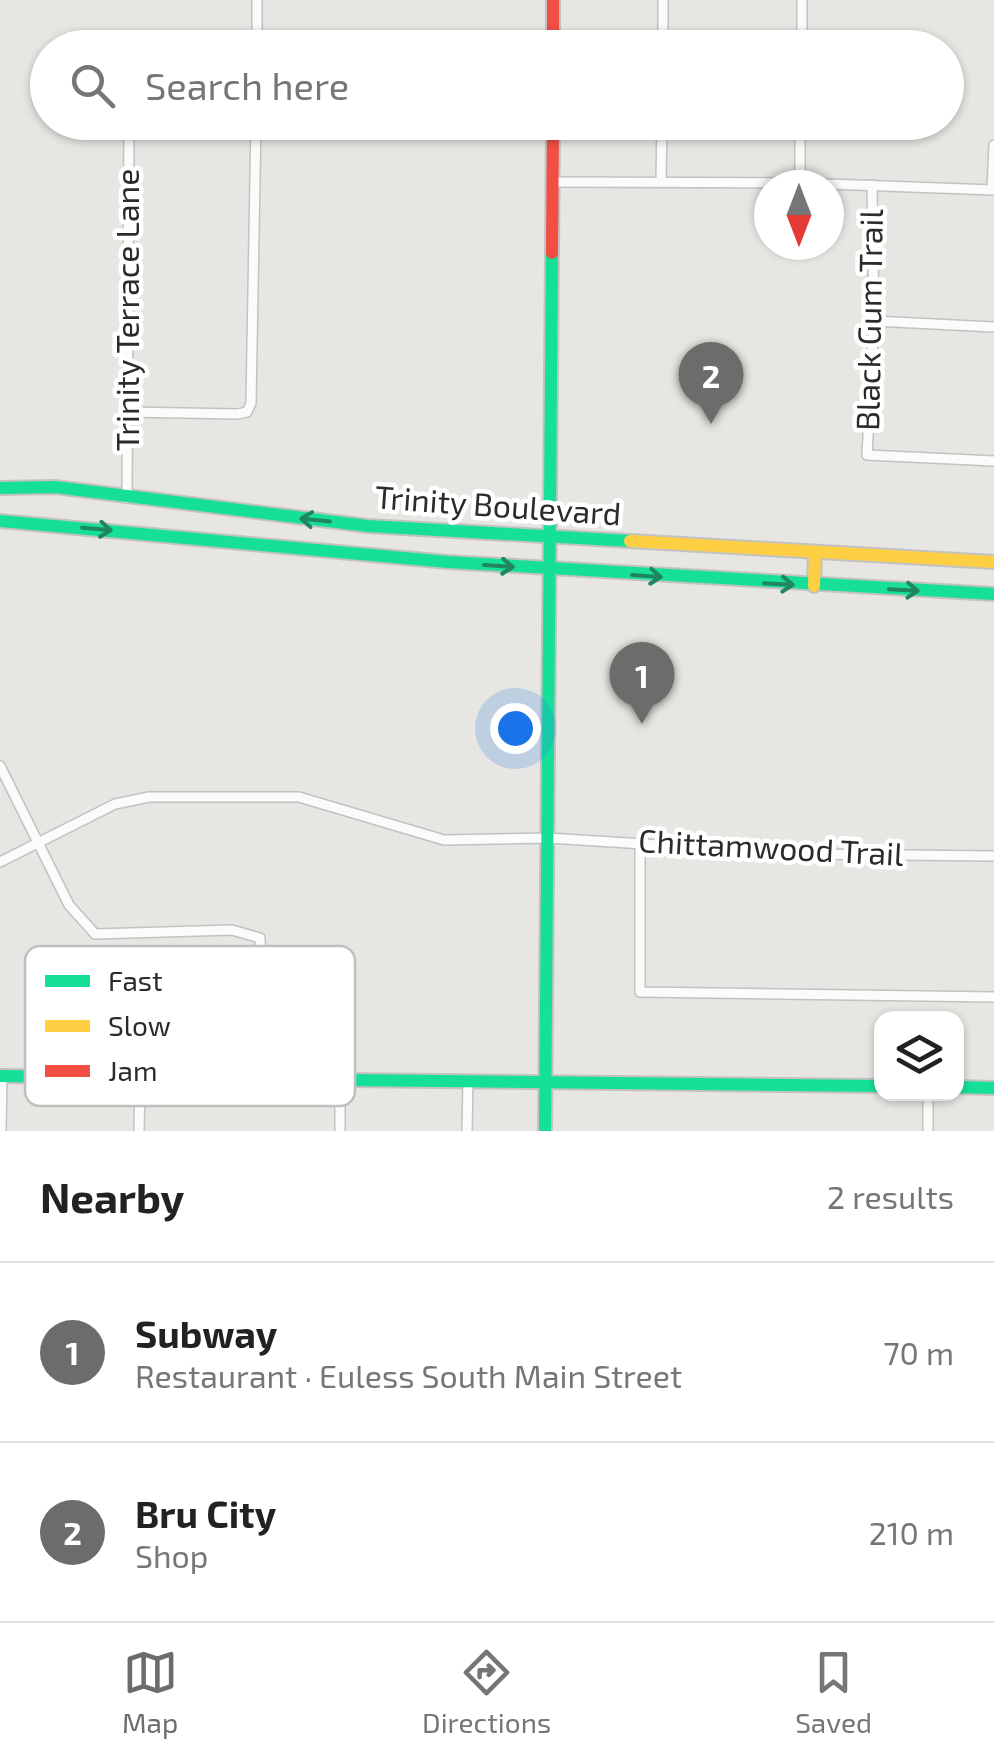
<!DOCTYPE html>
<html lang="en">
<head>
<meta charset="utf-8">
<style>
	body { margin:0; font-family:"Exo 2",sans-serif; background:#f2f2f2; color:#222 }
	.controls { position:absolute; right:30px; bottom:30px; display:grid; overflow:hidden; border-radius:20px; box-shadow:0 2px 8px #0004 }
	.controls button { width:90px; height:90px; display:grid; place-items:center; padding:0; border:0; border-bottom:2px solid #e0e0e0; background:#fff; color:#222; font:50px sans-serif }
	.compass { position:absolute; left:754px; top:170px; width:90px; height:90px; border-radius:50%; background:#fff; box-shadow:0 2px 8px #0004; rotate:180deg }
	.you { position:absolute; left:515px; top:728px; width:35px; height:35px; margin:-25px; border:8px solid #fff; border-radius:50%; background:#1a73e8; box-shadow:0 0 0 15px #1a73e833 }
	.badge { display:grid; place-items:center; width:65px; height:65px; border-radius:50%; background:#6d6c6b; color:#fff; font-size:32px; font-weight:700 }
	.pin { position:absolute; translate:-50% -82px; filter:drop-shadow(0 2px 5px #0008) }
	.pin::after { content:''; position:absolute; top:52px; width:35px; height:30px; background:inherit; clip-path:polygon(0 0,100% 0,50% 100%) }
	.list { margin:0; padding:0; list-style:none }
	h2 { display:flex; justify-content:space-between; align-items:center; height:130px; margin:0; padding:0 40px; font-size:42px }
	h2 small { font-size:32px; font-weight:400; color:#767676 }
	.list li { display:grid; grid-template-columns:65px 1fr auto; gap:30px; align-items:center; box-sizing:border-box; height:180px; padding:0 40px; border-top:2px solid #e0e0e0 }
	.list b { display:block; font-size:38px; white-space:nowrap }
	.list p { margin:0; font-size:32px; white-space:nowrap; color:#767676 }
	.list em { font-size:32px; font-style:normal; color:#767676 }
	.icon { flex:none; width:55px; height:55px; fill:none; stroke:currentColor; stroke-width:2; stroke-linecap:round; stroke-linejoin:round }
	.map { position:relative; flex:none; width:994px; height:1131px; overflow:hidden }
	.search { position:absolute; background:#fff; box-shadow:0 2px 8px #0004; left:30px; right:30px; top:30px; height:110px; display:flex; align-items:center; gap:25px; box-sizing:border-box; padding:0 35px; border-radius:55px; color:#767676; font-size:38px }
	.sheet { height:490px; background:#fff }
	nav { display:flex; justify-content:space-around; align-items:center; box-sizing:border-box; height:140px; border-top:2px solid #e0e0e0; background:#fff; font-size:28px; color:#767676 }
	nav a { display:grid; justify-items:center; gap:5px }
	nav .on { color:#6d6c6b }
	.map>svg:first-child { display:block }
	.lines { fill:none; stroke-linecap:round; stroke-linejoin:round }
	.street-casing { stroke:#c2c2c2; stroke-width:12 }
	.fast-casing { stroke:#c2c2c2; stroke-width:16 }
	.slow-casing { stroke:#c2c2c2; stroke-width:16 }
	.jam-casing { stroke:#c2c2c2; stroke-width:16 }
	.street { stroke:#fcfbfb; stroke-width:9 }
	.fast { stroke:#16e098; stroke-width:12 }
	.slow { stroke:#ffcf43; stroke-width:12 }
	.jam { stroke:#f24e42; stroke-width:12 }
	.oneway { stroke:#208662 }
	.labels { text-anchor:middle; stroke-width:9; stroke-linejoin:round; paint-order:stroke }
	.street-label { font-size:32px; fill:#2b2b2b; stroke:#fff }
	.key { fill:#fff; stroke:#bfbfbf; stroke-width:2.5 }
	.key-label { font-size:28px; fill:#2b2b2b }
</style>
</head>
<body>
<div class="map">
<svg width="994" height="1131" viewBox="0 0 994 1131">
	<rect width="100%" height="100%" fill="#e8e6e2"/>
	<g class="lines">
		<g class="street-casing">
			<g id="street">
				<polyline points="257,48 257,0"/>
				<polyline points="663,48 663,0"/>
				<polyline points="802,48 802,0"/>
				<polyline points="800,122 800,183"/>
				<polyline points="661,181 662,122"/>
				<polyline points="553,182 800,183 994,190"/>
				<polyline points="872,185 874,321 867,455 994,461"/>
				<polyline points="992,190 994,145"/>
				<polyline points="874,321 994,327"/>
				<polyline points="126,412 238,414 247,412 251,403 256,122"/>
				<polyline points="127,498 129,122"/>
				<polyline points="0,766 69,905 95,934 232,930 260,938 266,1080"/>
				<polyline points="640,842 640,992 994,997"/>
				<polyline points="0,862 115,804 149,797 299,797 444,840 548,838 806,854 994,856"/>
				<polyline points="340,1080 340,1131"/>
				<polyline points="1,1131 2,1076"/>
				<polyline points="139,1131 140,1078"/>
				<polyline points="467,1131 468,1081"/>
				<polyline points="928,1131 928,1094"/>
			</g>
		</g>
		<g class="fast-casing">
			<g id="fast">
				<polyline points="0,488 55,487 368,526 630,541"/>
				<polyline points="0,521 448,562 994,594"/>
				<polyline points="0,1076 882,1086"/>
				<polyline points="956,1087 994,1088"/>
				<polyline points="545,1131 552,253"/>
			</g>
		</g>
		<g class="slow-casing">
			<g id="slow">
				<polyline points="630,541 994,562"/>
				<polyline points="814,586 815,552"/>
			</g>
		</g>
		<g class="jam-casing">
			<g id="jam">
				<polyline points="553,0 553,48"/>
				<polyline points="552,253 553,122"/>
			</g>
		</g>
		<use href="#street" class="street"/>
		<use href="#fast" class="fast"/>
		<use href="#slow" class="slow"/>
		<use href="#jam" class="jam"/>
	</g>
	<defs><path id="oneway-shaft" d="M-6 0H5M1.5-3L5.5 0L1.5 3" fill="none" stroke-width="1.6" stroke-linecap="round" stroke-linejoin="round" transform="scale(2.5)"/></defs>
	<g class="oneway">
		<use href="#oneway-shaft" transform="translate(315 520) rotate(-174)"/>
		<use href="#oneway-shaft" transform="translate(97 529) rotate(5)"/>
		<use href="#oneway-shaft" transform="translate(499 566) rotate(4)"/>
		<use href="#oneway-shaft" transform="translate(647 576) rotate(4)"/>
		<use href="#oneway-shaft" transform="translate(779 584) rotate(3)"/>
		<use href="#oneway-shaft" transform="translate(904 590) rotate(3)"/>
	</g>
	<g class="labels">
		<g class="street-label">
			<text transform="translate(128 310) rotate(-90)" y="11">Trinity Terrace Lane</text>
			<text transform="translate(870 320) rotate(-89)" y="11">Black Gum Trail</text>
			<text transform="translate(498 506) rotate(4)" y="11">Trinity Boulevard</text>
			<text transform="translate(771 848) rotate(3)" y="11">Chittamwood Trail</text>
		</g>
	</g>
	<rect x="25" y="946" width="330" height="160" rx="15" class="key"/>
	<rect x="45" y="975" width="45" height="12" fill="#16e098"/>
	<rect x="45" y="1020" width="45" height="12" fill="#ffcf43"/>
	<rect x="45" y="1065" width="45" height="12" fill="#f24e42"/>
	<g class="key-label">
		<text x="108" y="991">Fast</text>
		<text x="108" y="1036">Slow</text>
		<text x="108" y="1081">Jam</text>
	</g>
</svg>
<div class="controls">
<button><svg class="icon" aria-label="layers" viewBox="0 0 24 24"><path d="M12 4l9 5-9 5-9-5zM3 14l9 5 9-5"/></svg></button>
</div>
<svg class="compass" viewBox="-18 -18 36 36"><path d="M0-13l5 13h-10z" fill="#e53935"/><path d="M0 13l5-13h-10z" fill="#767676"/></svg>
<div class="you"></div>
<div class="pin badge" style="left:642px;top:724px">1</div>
<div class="pin badge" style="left:711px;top:424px">2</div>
<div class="search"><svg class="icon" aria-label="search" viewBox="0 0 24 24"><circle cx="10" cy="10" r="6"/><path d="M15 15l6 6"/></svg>Search here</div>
</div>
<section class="sheet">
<h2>Nearby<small>2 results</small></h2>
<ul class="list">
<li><span class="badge">1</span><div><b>Subway</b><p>Restaurant · Euless South Main Street</p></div><em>70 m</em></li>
<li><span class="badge">2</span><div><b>Bru City</b><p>Shop</p></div><em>210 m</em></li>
</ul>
</section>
<nav>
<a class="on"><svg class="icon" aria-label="map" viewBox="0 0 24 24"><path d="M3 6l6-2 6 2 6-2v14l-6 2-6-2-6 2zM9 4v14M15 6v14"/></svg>Map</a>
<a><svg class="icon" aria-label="directions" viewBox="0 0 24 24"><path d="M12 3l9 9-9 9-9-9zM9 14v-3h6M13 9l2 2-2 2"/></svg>Directions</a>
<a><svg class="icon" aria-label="saved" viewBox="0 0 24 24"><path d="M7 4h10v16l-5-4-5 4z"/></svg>Saved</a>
</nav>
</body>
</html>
